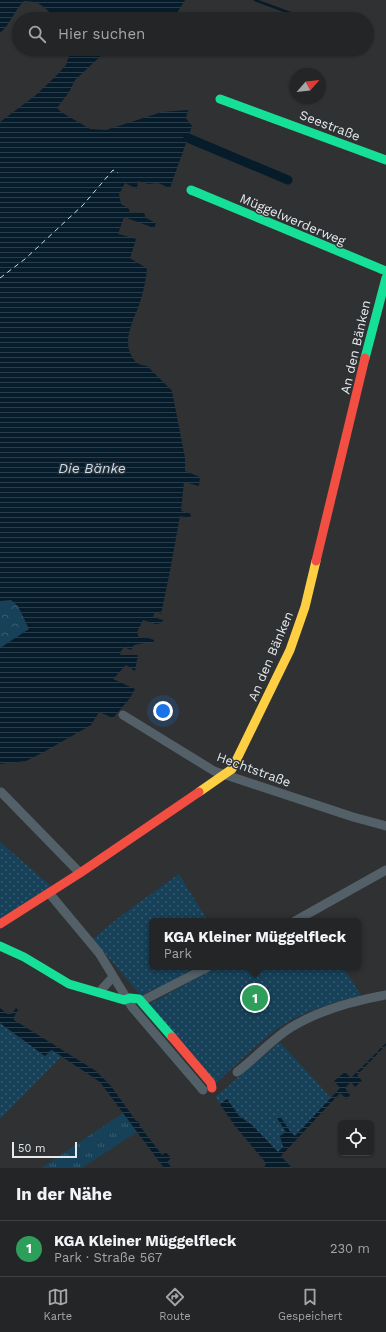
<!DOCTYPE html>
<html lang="de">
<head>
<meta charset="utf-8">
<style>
	body { margin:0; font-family:"Work Sans",sans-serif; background:#2b2d2e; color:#f1f3f6 }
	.controls { position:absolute; right:12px; bottom:12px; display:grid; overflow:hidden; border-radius:6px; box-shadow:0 1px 3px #0004 }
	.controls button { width:36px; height:36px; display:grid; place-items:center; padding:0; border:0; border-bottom:1px solid #404243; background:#232526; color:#f1f3f6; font:20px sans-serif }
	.compass { position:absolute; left:290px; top:68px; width:36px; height:36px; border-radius:50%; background:#232526; box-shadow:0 1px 3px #0004; rotate:62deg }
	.scale { position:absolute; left:12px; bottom:10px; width:65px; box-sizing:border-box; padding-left:4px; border:2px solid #e6e9ea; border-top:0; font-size:11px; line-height:14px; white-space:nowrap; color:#e6e9ea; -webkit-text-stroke:3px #2e3134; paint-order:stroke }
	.you { position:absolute; left:163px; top:711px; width:14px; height:14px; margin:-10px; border:3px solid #fff; border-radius:50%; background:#1a73e8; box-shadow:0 0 0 6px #1a73e833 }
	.badge { display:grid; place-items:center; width:26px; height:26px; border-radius:50%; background:#a6a9aa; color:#fff; font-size:13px; font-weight:700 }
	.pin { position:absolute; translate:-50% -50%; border:2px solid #fff; box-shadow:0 1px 4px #0006 }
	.popup { position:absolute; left:149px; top:918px; width:212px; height:52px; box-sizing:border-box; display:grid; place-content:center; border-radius:6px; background:#232526; filter:drop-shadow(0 1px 3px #0005); font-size:13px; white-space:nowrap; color:#a3a5a7 }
	.popup b { font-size:15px; color:#f1f3f6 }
	.popup::after { content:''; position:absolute; left:50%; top:100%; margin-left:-8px; border:8px solid transparent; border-top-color:#232526 }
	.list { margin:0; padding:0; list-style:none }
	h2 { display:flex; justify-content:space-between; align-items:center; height:52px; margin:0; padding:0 16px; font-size:17px }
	h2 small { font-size:13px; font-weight:400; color:#a3a5a7 }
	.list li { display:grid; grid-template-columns:26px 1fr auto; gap:12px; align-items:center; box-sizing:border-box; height:56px; padding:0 16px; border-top:1px solid #404243 }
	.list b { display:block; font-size:15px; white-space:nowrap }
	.list p { margin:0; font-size:13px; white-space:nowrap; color:#a3a5a7 }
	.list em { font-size:13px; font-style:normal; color:#a3a5a7 }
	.icon { flex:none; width:22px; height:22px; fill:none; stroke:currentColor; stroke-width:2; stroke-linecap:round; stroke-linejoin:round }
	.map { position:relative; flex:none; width:386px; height:1168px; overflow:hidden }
	.search { position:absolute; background:#232526; box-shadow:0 1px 3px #0004; left:12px; right:12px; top:12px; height:44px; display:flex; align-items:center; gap:10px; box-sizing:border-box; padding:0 14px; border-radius:22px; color:#a3a5a7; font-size:15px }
	.sheet { height:108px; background:#232526 }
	nav { display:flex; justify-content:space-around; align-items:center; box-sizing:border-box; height:56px; border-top:1px solid #404243; background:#232526; font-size:11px; color:#a3a5a7 }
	nav a { display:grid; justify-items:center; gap:2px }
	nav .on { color:#a6a9aa }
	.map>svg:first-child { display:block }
	.grass { fill:url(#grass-tufts) }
	.forest { fill:url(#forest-crowns) }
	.garden { fill:url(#garden-dots) }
	.water { fill:url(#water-rules) }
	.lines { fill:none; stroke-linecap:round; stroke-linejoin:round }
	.stream { stroke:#061c2b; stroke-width:2.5 }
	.canal { stroke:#061c2b; stroke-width:9 }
	.ferry { stroke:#c3dff4; stroke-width:1; stroke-dasharray:5 4; stroke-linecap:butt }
	.street { stroke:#546068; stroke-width:9 }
	.fast { stroke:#16e098; stroke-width:9 }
	.slow { stroke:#ffcf43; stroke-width:9 }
	.jam { stroke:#f24e42; stroke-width:9 }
	.labels { text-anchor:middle; stroke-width:3; stroke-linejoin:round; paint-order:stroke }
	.street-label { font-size:13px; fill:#e6e9ea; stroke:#2e3134 }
	.water-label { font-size:14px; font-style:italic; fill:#c3dff4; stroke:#2e3134 }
</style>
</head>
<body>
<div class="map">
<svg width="386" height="1168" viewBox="0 0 386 1168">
	<defs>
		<pattern id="grass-tufts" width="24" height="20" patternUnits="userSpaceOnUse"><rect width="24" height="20" fill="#174158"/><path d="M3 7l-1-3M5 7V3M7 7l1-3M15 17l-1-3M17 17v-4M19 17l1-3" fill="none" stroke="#395c70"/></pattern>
		<pattern id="forest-crowns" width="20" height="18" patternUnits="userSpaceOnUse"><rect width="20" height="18" fill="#174158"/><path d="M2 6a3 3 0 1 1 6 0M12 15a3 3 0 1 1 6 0" fill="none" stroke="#395c70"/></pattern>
		<pattern id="garden-dots" width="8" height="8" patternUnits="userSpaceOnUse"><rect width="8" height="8" fill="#174158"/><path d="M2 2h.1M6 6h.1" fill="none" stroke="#395c70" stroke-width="1.8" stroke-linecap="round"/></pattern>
		<pattern id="water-rules" width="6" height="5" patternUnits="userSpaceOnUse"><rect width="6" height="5" fill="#061c2b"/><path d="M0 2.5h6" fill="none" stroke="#2a3d4a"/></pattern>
	</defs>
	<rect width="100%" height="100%" fill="#2f3133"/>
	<polygon class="grass" points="123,1113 137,1132 82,1168 41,1168"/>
	<polygon class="forest" points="11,600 18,606 29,629 0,648 0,601"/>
	<g class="garden">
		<polygon points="0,842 51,886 0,919"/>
		<polygon points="179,874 208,921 152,921 152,967 196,967 158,989 155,988 141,996 93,939 123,914"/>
		<path d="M217,967H343L361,995C331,1003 297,1013 273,1032C252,1048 234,1067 215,1084L148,1005Z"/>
		<polygon points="0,1023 45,1056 50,1050 51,1050 62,1056 0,1119"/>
		<polygon points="280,1042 331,1098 294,1136 278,1120 286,1132 280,1136 283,1147 278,1152 252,1125 239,1116 227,1099 220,1104 215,1097"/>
	</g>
	<g class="water">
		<path d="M0,0H185L173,19H57C46,9 40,0 24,1C13,12 12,22 0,33Z"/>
		<path d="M71,49H108L75,80L69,92L57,108L61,112L90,129L106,130L162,112L188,110L186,118L192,126L170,188L158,183L148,184L138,181L137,189L125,183L119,194L121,204L129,209L130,213H144L146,218L156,223L154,228L124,217L118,234L136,239L130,258C136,262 141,264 147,269C146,279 144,289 141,299C136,316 122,337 131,355C135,363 139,365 147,366L172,391L185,458V471L200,477L199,486L184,482L181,511L191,514L190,518L180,516L169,576L161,614L155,612L153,617L163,620L162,623L156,624L143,620L137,632L139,638H148L154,640V643H144L134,645L131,650L124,647L121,651L120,655H138L135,671L126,665L113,679L135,689L130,698L113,718L99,712L91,725L42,753L26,761L0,764V648L29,629L18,606L11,600L0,601V122L36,95L57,75L66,65Z"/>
		<polygon points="0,1008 7,1014 12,1014 16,1008 18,1010 14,1017 14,1020 96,1071 111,1086 136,1121 138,1121 140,1123 139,1125 162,1155 166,1152 171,1158 167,1162 172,1168 164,1168 123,1113 100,1082 52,1050 50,1051 45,1056 0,1023"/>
		<polygon points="386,1043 386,1045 357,1075 362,1081 355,1087 351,1082 345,1088 350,1095 347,1099 340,1093 281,1156 292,1168 264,1168 266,1163 235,1126 220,1104 227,1099 239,1116 252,1125 278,1152 283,1147 280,1136 286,1132 277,1118 279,1117 281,1118 290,1131 295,1136 340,1088 334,1081 345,1072 351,1078"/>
	</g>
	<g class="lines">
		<polyline class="stream" points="255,0 290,13"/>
		<polyline class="canal" points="188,138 288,180"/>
		<polyline class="ferry" points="0,278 25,259 83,205 113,170 118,173"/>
		<g class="street">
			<polyline points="123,715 214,771 353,817 386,826"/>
			<polyline points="1,792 80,873"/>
			<polyline points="49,893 99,953 132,1007 203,1090"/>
			<polyline points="295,921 386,870"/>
			<polyline points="101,993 102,989 113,977"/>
			<polyline points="142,1001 208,967"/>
			<path d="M237,1072C256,1058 270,1041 290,1028C319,1010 353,1001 386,995"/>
		</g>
		<g class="fast">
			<polyline points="220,99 386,160"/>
			<polyline points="191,190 386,271"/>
			<polyline points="365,358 386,278"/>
			<polyline points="0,946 24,957 69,984 124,1000 130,998 139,999 172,1037"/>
		</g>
		<polyline class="slow" points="199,792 232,769 290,650 305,607 316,561"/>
		<g class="jam">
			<polyline points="316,561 365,358"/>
			<polyline points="0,924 80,873 199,792"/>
			<polyline points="172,1037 211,1083 212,1088"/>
		</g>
	</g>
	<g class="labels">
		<g class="street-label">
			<text transform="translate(330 125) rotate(21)" y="5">Seestraße</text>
			<text transform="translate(293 219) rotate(23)" y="5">Müggelwerderweg</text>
			<text transform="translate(355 347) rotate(-77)" y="5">An den Bänken</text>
			<text transform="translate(270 656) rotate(-67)" y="5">An den Bänken</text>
			<text transform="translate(254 769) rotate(20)" y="5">Hechtstraße</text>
		</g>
		<g class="water-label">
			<text x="92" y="473">Die Bänke</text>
		</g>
	</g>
</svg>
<div class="controls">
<button><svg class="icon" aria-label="locate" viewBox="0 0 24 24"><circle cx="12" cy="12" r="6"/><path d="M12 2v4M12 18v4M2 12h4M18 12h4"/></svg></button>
</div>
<svg class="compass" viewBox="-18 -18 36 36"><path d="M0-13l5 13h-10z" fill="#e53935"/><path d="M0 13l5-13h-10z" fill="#a3a5a7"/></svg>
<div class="scale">50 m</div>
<div class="you"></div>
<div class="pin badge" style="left:255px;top:998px;background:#2e9e5b">1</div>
<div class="popup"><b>KGA Kleiner Müggelfleck</b>Park</div>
<div class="search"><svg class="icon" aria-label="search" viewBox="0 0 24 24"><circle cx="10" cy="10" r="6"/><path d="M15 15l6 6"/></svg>Hier suchen</div>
</div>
<section class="sheet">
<h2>In der Nähe<small></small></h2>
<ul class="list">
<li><span class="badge" style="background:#2e9e5b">1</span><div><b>KGA Kleiner Müggelfleck</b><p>Park · Straße 567</p></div><em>230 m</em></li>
</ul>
</section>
<nav>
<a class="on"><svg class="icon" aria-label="map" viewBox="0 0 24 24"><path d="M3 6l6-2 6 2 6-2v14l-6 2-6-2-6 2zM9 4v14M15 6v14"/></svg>Karte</a>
<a><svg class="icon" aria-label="directions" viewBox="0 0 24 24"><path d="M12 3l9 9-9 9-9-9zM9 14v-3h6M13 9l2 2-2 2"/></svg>Route</a>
<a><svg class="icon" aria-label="saved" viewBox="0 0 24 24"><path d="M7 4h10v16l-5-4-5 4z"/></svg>Gespeichert</a>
</nav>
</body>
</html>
